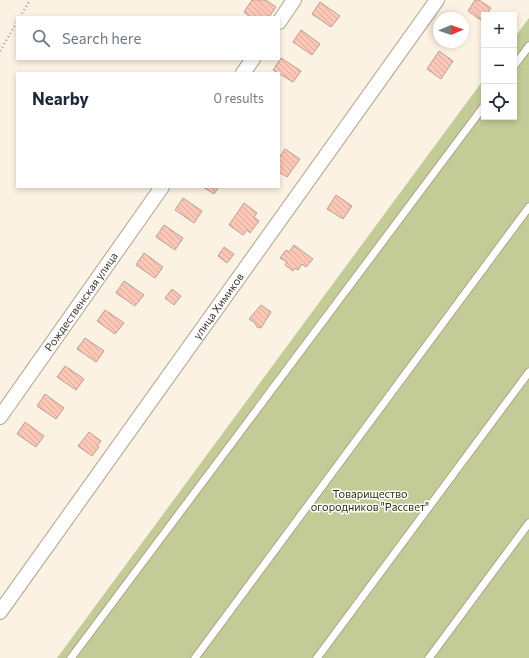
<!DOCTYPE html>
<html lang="en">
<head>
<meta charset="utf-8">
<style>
	body { margin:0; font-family:Commissioner,sans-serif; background:#f2f2f3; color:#1f2937 }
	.controls { position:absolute; right:12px; top:12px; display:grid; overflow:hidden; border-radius:0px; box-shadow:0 2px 6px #0003 }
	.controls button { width:36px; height:36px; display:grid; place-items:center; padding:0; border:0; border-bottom:1px solid #e0e1e3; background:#fff; color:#1f2937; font:20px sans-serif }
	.compass { position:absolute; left:433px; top:12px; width:36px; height:36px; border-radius:50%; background:#fff; box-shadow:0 2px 6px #0003; rotate:88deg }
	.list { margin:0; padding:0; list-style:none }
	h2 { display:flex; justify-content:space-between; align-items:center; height:52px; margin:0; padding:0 16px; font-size:17px }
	h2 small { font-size:13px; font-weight:400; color:#747a83 }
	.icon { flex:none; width:22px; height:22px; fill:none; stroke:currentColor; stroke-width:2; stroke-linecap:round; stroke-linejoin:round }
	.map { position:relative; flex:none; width:529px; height:658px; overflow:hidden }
	.search { position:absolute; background:#fff; box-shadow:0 2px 6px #0003; left:16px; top:16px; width:264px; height:44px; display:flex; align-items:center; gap:10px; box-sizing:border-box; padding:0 14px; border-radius:0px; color:#747a83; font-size:15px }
	.panel { position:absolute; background:#fff; box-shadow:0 2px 6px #0003; left:16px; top:72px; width:264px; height:116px; border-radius:0px }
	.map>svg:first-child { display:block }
	.garden { fill:#c3cc97 }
	.building { fill:url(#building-back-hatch); stroke:#bb9f96 }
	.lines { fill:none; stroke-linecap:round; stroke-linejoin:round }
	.service-casing { stroke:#b2a28c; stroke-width:9 }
	.minor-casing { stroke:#b2a28c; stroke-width:16 }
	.path { stroke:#968e83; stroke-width:2; stroke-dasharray:1 3; stroke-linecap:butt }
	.service { stroke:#fff; stroke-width:7 }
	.minor { stroke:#fff; stroke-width:14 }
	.labels { text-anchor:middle; stroke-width:3; stroke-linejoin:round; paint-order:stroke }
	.street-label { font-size:11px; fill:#3d362d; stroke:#fff }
	.park-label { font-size:11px; fill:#2c300a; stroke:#fff }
</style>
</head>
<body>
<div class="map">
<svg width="529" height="658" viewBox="0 0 529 658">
	<defs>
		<pattern id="building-back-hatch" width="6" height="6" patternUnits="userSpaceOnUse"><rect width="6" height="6" fill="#fdc7b5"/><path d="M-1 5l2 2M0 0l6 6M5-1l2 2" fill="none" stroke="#daac9c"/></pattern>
	</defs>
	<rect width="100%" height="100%" fill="#fcf2e4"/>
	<polygon class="garden" points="529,18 529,658 57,658 484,79 484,117 514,117 514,38"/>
	<g class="building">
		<polygon points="252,0 266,0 276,7 269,17 250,17 244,12"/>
		<polygon points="475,0 479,0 491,8 486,15 484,15 484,18 482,21 468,11"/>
		<polygon points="320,2 340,16 331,27 312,14"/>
		<polygon points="301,30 320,44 312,55 293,42"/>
		<polygon points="439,51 453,61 441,79 427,69"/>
		<polygon points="281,58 301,71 293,82 273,70"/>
		<polygon points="285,149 300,159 287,177 279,172 279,158"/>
		<polygon points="203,187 219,187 214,194"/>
		<polygon points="336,195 352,206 343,219 327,209"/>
		<polygon points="183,198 202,211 194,223 175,210"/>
		<polygon points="244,203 257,213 254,217 259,221 250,233 247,230 243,235 229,225"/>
		<polygon points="164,225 183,238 175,250 156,237"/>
		<polygon points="294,245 313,259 306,267 302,264 298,270 295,268 293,271 285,265 287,262 280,258 286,250 289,252"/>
		<polygon points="224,247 234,254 227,263 218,256"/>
		<polygon points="144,253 163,267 155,278 136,265"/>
		<polygon points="124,281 144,295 135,306 116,293"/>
		<polygon points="172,289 181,296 174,305 165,298"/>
		<polygon points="261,305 271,312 261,328 257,327 255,323 249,319"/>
		<polygon points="105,310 124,323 115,334 97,321"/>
		<polygon points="85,338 104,351 96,362 77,349"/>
		<polygon points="65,366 84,379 76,390 57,377"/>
		<polygon points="45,394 64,408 56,419 37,406"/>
		<polygon points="25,422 44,436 36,447 17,434"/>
		<polygon points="89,432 101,441 97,446 99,447 92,456 78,446"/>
	</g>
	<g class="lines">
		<g class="service-casing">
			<g id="service">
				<polyline points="514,66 529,46"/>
				<polyline points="71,658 484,106"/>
				<polyline points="195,658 529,207"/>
				<polyline points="317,658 529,372"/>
				<polyline points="429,658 529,523"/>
			</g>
		</g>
		<g class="minor-casing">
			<g id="minor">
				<polyline points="279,22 294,0"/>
				<polyline points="243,73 253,59"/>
				<path id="s1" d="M0,417L162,187"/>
				<path id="s2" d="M0,612L437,0"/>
			</g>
		</g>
		<g class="path">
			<polyline points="20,17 30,0"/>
			<polyline points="0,51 17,22"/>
		</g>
		<use href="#service" class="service"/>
		<use href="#minor" class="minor"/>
	</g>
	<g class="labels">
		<g class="street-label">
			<text dy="4" stroke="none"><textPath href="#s1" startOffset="141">Рождественская улица</textPath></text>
			<text dy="4" stroke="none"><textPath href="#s2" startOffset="376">улица Химиков</textPath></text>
		</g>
		<g class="park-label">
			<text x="370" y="498">Товарищество<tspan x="370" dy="13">огородников "Рассвет"</tspan></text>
		</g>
	</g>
</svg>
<div class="controls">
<button>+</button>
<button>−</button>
<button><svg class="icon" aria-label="locate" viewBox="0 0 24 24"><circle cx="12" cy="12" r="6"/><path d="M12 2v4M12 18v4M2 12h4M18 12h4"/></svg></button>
</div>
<svg class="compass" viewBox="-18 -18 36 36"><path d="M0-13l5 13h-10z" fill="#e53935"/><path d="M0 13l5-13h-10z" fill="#747a83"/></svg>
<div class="search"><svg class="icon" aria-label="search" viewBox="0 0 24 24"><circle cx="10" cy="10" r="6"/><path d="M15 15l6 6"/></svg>Search here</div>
<section class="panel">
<h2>Nearby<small>0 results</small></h2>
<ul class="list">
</ul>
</section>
</div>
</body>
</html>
